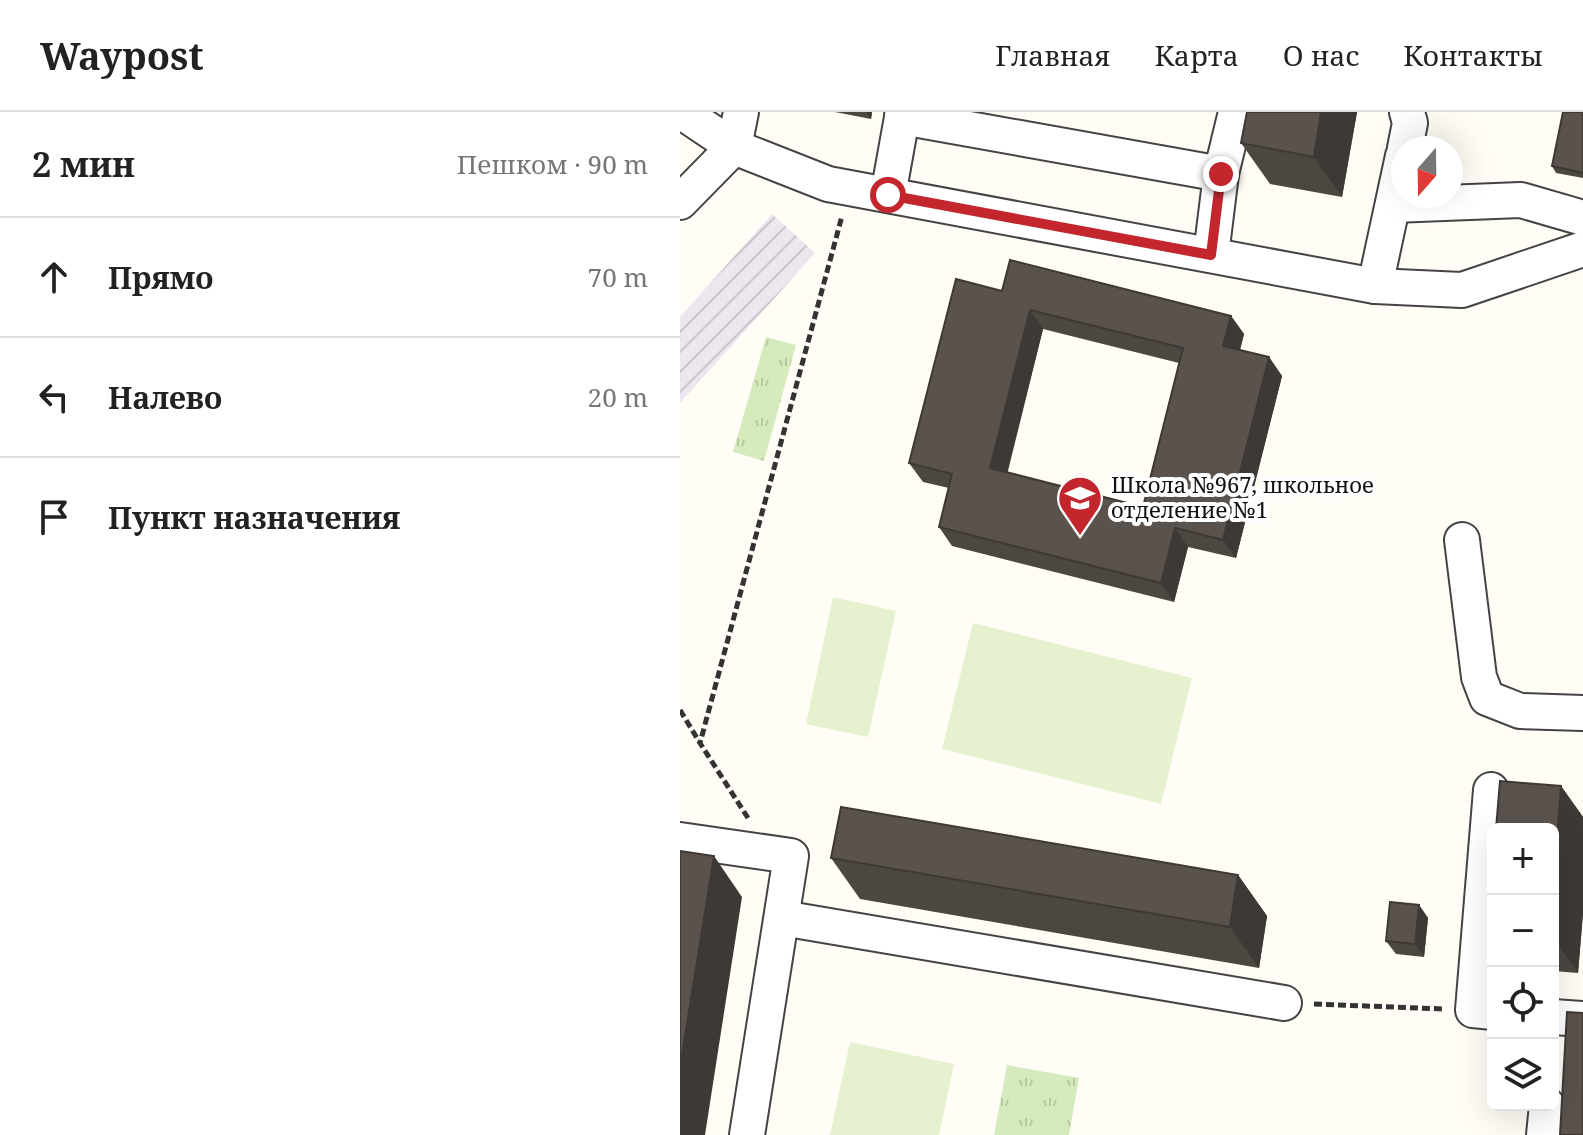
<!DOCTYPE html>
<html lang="ru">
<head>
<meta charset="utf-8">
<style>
	body { margin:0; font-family:"Noto Serif",serif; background:#f2f2f2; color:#222 }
	.controls { position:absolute; right:24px; bottom:24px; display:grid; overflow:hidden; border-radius:12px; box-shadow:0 8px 32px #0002 }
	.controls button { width:72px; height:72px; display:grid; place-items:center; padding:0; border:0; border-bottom:2px solid #e0e0e0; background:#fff; color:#222; font:40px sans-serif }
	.compass { position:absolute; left:711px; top:24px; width:72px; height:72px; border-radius:50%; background:#fff; box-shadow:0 8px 32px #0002; rotate:200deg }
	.stop { position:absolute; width:24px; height:24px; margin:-18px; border:6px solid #c4262e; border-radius:50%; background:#fff }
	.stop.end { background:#c4262e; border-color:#fff; box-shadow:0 2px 8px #0008 }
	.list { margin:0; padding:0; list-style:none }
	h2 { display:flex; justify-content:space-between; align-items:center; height:104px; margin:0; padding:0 32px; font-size:34px }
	h2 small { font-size:26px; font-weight:400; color:#767676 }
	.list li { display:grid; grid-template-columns:52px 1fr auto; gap:24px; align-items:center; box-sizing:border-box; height:120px; padding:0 32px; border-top:2px solid #e0e0e0 }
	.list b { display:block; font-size:30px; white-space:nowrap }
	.list em { font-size:26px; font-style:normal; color:#767676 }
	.icon { flex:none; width:44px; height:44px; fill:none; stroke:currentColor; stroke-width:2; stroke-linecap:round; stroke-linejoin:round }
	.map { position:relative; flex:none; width:903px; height:1023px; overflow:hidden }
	header { display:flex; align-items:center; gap:48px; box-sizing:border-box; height:112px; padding:0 40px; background:#fff; border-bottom:2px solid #e0e0e0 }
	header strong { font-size:38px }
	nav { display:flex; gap:44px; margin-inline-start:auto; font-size:28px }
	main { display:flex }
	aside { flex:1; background:#fff }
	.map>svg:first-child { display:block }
	.industrial { fill:url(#industrial-furrows) }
	.park { fill:url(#park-tufts) }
	.pitch { fill:#e6f2cf }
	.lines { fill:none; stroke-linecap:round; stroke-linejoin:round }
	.minor-casing { stroke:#444; stroke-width:38 }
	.path { stroke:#333; stroke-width:5; stroke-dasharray:8 4; stroke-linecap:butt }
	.minor { stroke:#fff; stroke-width:34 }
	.wall { fill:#4d4742; fill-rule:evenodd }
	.shaded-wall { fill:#3f3936 }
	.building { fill:#5a524d; stroke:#3f3936; stroke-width:2; fill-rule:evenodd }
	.route { stroke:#c4262e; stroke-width:10 }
	.labels { text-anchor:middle; stroke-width:8; stroke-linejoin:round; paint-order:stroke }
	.poi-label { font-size:22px; fill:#111; stroke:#fff; text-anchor:start }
</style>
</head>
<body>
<header>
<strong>Waypost</strong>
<nav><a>Главная</a><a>Карта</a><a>О нас</a><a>Контакты</a></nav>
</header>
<main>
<aside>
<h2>2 мин<small>Пешком · 90 m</small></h2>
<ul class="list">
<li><svg class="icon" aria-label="ahead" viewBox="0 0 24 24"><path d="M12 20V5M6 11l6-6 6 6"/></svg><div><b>Прямо</b></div><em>70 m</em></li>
<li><svg class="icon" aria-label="left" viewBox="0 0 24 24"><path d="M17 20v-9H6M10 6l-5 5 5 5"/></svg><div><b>Налево</b></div><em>20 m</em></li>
<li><svg class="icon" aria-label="arrive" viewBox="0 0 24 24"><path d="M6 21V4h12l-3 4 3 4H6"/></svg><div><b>Пункт назначения</b></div></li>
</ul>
</aside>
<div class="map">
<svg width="903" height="1023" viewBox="0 0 903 1023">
	<defs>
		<pattern id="industrial-furrows" width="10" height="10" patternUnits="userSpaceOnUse" patternTransform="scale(2)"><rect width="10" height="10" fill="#eee6ef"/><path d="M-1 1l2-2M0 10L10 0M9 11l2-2" fill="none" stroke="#cbc4cc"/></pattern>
		<pattern id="park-tufts" width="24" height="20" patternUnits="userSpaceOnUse" patternTransform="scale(2)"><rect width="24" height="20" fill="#d5ebbd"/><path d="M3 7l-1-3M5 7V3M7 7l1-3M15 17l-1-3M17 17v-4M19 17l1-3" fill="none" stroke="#b6c8a1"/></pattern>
	</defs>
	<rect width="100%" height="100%" fill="#fffdf5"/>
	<polygon class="industrial" points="92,102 135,141 0,291 0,205"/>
	<g class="park">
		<polygon points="86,225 116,233 84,349 53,340"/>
		<polygon points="327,953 399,966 389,1023 314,1023"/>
	</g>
	<g class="pitch">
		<polygon points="153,485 216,499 188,625 126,612"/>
		<polygon points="293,511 512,566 481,692 262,637"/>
		<polygon points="170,930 274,952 259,1023 150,1023"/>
	</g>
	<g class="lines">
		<g class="minor-casing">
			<g id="minor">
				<polyline points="2,0 54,35 61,0"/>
				<polyline points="222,5 541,62 531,143"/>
				<polyline points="725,36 730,11 727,0"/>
				<polyline points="541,62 556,0"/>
				<polyline points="208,83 223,0"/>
				<polyline points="0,90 54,35 148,72 695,174 782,178 903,137"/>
				<polyline points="713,93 841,88 903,106"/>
				<polyline points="695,174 723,44"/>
				<polyline points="782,428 799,565 807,586 840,599 903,601"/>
				<polyline points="811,678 793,898 813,900"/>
				<polyline points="0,728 111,744 67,1023"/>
				<polyline points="102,806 604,891"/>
				<polyline points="873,905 903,907"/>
				<polyline points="864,1023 867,993"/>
			</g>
		</g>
		<g class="path">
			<polyline points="0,598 20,631"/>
			<polyline points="68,706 20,631 162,104"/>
			<polyline points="634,892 764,897"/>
		</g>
		<use href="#minor" class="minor"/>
	</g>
	<g class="wall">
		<polygon points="155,0 192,0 191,7"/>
		<polygon points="677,0 662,85 590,72 561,31"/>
		<polygon points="903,0 903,66 876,61 872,54"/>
		<path d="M322,179L551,204L564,222L560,238L589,245L602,264L556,446L508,435L494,490L272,434L259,415L269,376L243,370L229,351ZM363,217L499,251L463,395L327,360Z"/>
		<polygon points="881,674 903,705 903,801 898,861 873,859 873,717"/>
		<polygon points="151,746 558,763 587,804 579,856 180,787"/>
		<polygon points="739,793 748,806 744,845 716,842 706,829"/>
	</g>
	<g class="shaded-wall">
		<polygon points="186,0 192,0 191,7"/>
		<polygon points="641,0 677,0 662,85 634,45"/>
		<polygon points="350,198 363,217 324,375 310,356"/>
		<polygon points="551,204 564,222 556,253 543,234"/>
		<polygon points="589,245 602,264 556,446 543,428"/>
		<polygon points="495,416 508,435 494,490 481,471"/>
		<polygon points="881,674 903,705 903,801 898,861 873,825 873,778"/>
		<polygon points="34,744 62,785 25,1023 0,1023 0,956"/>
		<polygon points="558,763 587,804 579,856 550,815"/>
		<polygon points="739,793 748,806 744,845 735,832"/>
	</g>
	<g class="building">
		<polygon points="567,0 641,0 634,45 561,31"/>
		<polygon points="883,0 903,0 903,61 872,54"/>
		<path d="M330,148L551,204L543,234L589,245L543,428L495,416L481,471L259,415L272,362L229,351L276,167L322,179ZM350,198L503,236L463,395L310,356Z"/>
		<polygon points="820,669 881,674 873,778 873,717 816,717"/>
		<polygon points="161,695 558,763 550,815 151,746"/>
		<polygon points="0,739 34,744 0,956"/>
		<polygon points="813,760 813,816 809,816"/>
		<polygon points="710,790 739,793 735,832 706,829"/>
		<polygon points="887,900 903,901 903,1023 880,1023"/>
	</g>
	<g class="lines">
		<polyline class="route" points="208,83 531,143 541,62"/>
	</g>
	<defs>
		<g id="school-pin" transform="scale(2.3)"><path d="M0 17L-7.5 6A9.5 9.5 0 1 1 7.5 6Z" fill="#c4262e" stroke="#fff"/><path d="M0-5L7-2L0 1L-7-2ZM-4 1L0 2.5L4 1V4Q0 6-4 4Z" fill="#fff"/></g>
	</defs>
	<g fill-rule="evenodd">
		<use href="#school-pin" x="400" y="386"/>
	</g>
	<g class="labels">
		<g class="poi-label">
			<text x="431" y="381">Школа №967, школьное<tspan x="431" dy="25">отделение №1</tspan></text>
		</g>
	</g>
</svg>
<div class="controls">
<button>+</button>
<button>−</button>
<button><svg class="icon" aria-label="locate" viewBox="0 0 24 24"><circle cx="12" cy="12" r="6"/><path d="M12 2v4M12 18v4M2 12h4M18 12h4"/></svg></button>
<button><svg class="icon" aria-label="layers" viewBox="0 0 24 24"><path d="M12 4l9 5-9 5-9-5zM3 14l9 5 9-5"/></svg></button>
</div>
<svg class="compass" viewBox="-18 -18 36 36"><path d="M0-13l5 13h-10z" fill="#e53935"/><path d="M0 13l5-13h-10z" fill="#767676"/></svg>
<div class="stop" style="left:208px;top:83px"></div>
<div class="stop end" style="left:541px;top:62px"></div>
</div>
</main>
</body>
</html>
